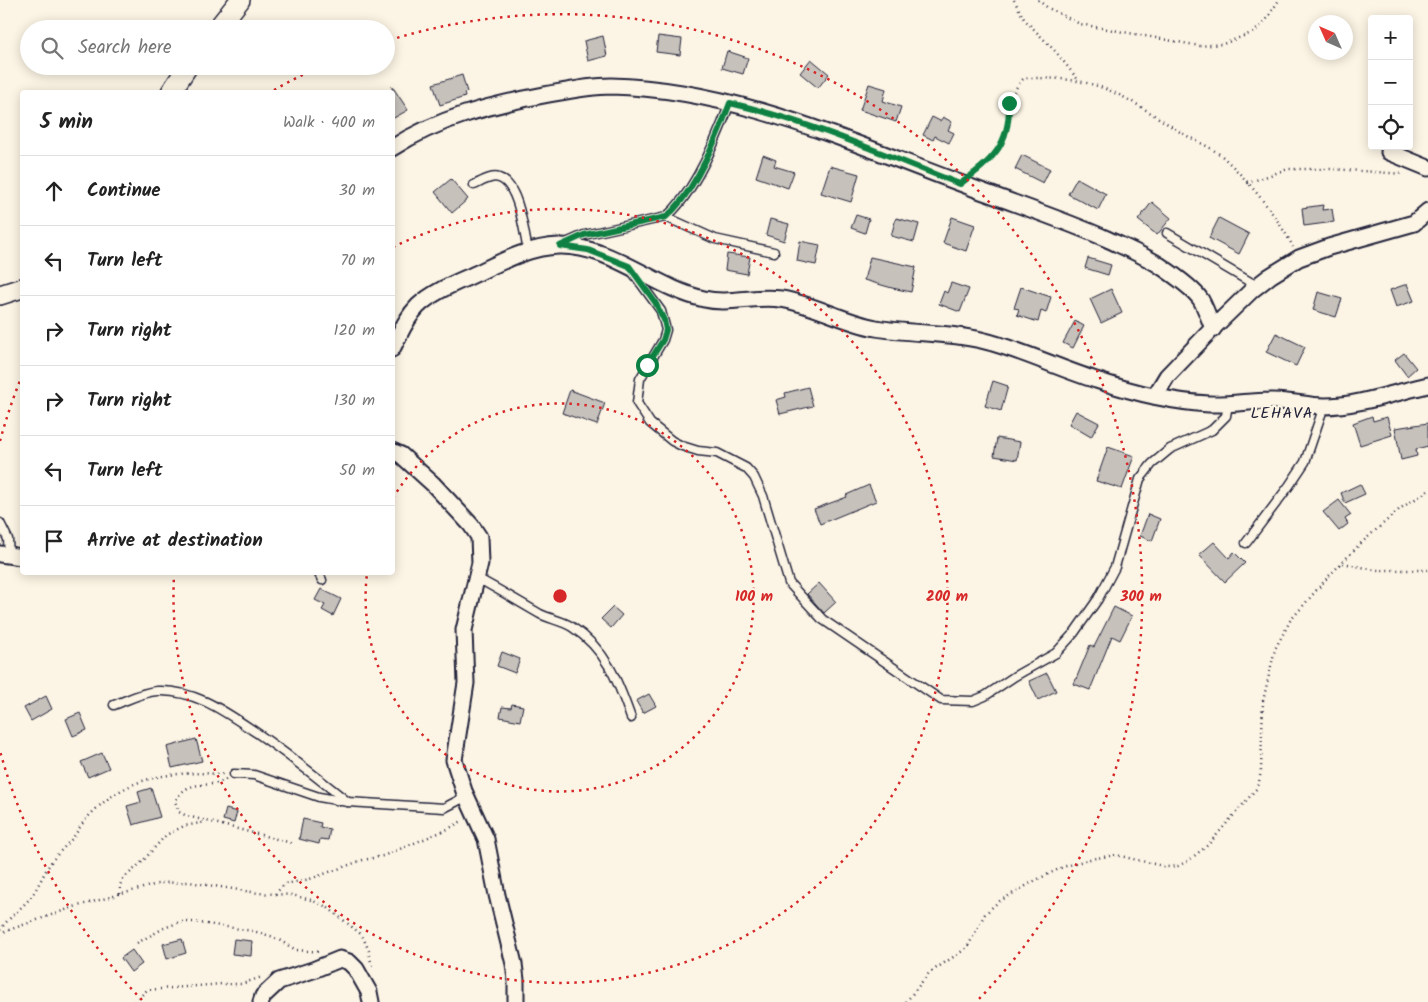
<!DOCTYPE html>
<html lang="en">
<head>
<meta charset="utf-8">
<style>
	body { margin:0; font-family:Kalam,sans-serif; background:#f6f6f6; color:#222 }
	.controls { position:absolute; right:15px; top:15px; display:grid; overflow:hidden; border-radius:5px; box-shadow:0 2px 12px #0003 }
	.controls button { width:45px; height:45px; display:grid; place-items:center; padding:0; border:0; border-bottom:1px solid #e0e0e0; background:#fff; color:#222; font:25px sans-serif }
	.compass { position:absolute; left:1308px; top:15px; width:45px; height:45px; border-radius:50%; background:#fff; box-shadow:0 2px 12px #0003; rotate:315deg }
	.stop { position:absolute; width:15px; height:15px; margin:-11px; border:4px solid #0b8043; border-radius:50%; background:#fff }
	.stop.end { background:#0b8043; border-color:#fff; box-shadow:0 1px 5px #0008 }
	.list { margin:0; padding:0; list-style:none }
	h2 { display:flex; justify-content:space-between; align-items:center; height:65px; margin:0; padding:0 20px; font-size:21px }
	h2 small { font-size:16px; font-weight:400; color:#767676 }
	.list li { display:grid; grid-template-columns:32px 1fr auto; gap:15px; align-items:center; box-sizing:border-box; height:70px; padding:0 20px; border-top:1px solid #e0e0e0 }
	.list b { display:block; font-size:19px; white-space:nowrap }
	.list em { font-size:16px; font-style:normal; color:#767676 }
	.icon { flex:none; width:28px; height:28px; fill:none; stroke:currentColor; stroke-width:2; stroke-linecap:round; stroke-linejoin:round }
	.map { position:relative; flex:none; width:1428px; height:1002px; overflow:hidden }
	.search { position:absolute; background:#fff; box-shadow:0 2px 12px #0003; left:20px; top:20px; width:375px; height:55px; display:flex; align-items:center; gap:12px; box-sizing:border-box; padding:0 18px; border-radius:28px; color:#767676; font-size:19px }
	.panel { position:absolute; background:#fff; box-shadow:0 2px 12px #0003; left:20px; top:90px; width:375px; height:485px; border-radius:5px }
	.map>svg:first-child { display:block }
	.building { fill:#c6c1bb; stroke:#22223b }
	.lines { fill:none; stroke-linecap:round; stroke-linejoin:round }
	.service-casing { stroke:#22223b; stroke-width:11 }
	.minor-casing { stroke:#22223b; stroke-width:19 }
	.tertiary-casing { stroke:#22223b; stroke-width:22 }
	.path { stroke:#22223b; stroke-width:2.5; stroke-dasharray:1 4; stroke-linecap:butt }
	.service { stroke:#fcf5e5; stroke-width:8 }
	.minor { stroke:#fcf5e5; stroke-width:15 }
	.tertiary { stroke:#fcf5e5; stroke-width:19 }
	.route { stroke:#0b8043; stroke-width:6 }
	.ring { fill:none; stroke:#d62828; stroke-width:2.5; stroke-dasharray:2.5 5 }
	.labels { text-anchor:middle; stroke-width:4.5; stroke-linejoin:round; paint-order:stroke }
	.quarter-label { font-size:16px; letter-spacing:1px; fill:#22223b; stroke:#fcf5e5 }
	.centre { fill:#d62828; stroke:#fcf5e5; stroke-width:2.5 }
	.ring-label { font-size:15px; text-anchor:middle; font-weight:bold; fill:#d62828; stroke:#fcf5e5; stroke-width:4.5; stroke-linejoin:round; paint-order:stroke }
</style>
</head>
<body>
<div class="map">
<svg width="1428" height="1002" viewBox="0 0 1428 1002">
	<rect width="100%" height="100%" fill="#fcf5e5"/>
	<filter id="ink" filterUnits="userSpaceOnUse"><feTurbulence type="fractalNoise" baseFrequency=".02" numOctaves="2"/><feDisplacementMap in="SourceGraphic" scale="10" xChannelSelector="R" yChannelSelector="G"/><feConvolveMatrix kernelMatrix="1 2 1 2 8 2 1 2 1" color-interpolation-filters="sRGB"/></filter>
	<g filter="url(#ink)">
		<g class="building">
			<polygon points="603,36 607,56 588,61 584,41"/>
			<polygon points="658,36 682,39 680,55 656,52"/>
			<polygon points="727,51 748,58 743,74 722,68"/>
			<polygon points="811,59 829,74 818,88 800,73"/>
			<polygon points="462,75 467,92 464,93 465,97 440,105 433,84"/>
			<polygon points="869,84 886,89 883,101 901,107 896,122 860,110"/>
			<polygon points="392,86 408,110 392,119"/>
			<polygon points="932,117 940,121 943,117 952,122 948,130 954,133 949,143 935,136 933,140 923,135"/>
			<polygon points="763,155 776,160 774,166 794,172 788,188 756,177"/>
			<polygon points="1022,155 1050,169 1043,183 1015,169"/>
			<polygon points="830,166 859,174 851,202 821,193"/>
			<polygon points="1077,178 1106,194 1098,210 1068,194"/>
			<polygon points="451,179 468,199 452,213 435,192"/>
			<polygon points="1152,202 1171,218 1157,235 1138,220"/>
			<polygon points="1323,205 1322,210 1332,209 1334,222 1304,226 1302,208"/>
			<polygon points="856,215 869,219 865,233 851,228"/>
			<polygon points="952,217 975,225 966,251 943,243"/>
			<polygon points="896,218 919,224 914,242 891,236"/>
			<polygon points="1219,218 1249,234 1239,254 1209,238"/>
			<polygon points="770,219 789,224 784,241 766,235"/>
			<polygon points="800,241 820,245 816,265 797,261"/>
			<polygon points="727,254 750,257 747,274 725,270"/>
			<polygon points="870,257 916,267 911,292 892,288 864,280"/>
			<polygon points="1088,258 1111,265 1108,275 1085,268"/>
			<polygon points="951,283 969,289 960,312 939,304 944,291 947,293"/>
			<polygon points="1407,284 1414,301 1396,307 1390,290"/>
			<polygon points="1021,287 1051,297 1046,313 1041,311 1038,322 1017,315 1019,309 1014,308"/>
			<polygon points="1111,289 1122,313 1101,323 1090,299"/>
			<polygon points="1318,292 1342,299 1336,317 1313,310"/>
			<polygon points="1075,321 1084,326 1073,348 1063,343"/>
			<polygon points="1276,333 1305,347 1296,366 1266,352"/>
			<polygon points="1404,353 1416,368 1407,376 1395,360"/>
			<polygon points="993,381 1008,386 1001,411 985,406"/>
			<polygon points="808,387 813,406 780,414 776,400 786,397 785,393"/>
			<polygon points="570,390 605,403 597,425 562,413"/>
			<polygon points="1076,411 1099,423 1091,437 1069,424"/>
			<polygon points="1372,416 1373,421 1387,417 1392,435 1360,445 1353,423"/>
			<polygon points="1428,423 1428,446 1416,449 1417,456 1401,460 1395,428"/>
			<polygon points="997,438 1020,442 1017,460 994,456"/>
			<polygon points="1108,447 1134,456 1122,489 1096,481"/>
			<polygon points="1360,484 1365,494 1345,503 1341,493"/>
			<polygon points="869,485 876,501 820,524 814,509 847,497 846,495"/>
			<polygon points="1339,500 1351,515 1345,519 1348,524 1339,531 1323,512"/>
			<polygon points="1148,514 1160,519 1152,541 1140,536"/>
			<polygon points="1214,542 1229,558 1234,552 1245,563 1225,582 1199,555"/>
			<polygon points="819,583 836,602 824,613 807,594"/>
			<polygon points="321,589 341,599 333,616 322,610 325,605 315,600"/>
			<polygon points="613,607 622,615 611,628 601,619"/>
			<polygon points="1114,607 1132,616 1120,640 1112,636 1090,690 1074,684 1090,645 1094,647"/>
			<polygon points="502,652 520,659 515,673 497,666"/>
			<polygon points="1047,673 1056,691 1038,700 1029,681"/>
			<polygon points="649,694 656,706 643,713 636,701"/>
			<polygon points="46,696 52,709 31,721 24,708"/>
			<polygon points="512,704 523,706 520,721 500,717 502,707 511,708"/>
			<polygon points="80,713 87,730 73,736 66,719"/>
			<polygon points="196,739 202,761 172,768 167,747"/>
			<polygon points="102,753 109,768 88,777 81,762"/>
			<polygon points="151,788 160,817 133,825 127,806 141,802 138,792"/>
			<polygon points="226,809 237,812 234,823 223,820"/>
			<polygon points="303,819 321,823 320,827 330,829 328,840 320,839 319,844 299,839"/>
			<polygon points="182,939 186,953 167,959 163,944"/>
			<polygon points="234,939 252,941 251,956 232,954"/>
			<polygon points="132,950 142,964 131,972 121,958"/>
		</g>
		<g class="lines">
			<g class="service-casing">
				<g id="service">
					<path d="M474,185C481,182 492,175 499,178C519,184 524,233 528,251"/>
					<polyline points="666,217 715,239 774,252"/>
					<polyline points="1167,233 1257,286"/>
					<path d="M566,243L584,235L666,217C694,194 717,138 730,103"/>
					<polyline points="631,270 661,311 666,330 663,340 640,379 637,403 650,423 672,441 682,446 698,451 717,453 746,468 754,477 763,496 789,583 822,619 941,700 973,701 985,696 1015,676 1056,653 1074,633 1098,599 1115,567 1140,479 1152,464 1170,449 1212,430 1226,416 1228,404"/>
					<polyline points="0,523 8,539 9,556"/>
					<polyline points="1246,543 1289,486 1305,462 1324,406"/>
					<polyline points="318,572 322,580"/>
					<path d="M477,578C498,589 519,602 540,614C550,619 563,621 572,627C606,649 618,681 631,718"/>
					<path d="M114,705C128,700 142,692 157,691C195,689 227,713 257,733C289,755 318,778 348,802"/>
					<polyline points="234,774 254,775 319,797 348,802 444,808 467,796"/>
				</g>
			</g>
			<g class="minor-casing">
				<g id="minor">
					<path d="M392,148C438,118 491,105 544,95C566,91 589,86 611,86C737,89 853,144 968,186C1015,204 1062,219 1107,239C1124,247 1143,255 1159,265C1171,273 1194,289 1201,300C1206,309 1209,318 1213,329"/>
					<polyline points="1389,152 1428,168"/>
					<path d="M392,349C400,334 406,318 418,306C434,291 456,283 475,274C503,261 529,247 559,246C612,245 654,288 704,299C729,305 755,295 781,299C814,304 843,322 876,328C911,334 946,332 981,340C1020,349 1057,368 1096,380C1132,392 1171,402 1209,404C1230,405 1250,401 1270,401C1288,400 1306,406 1325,406C1356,406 1397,392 1428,385"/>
					<polyline points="1155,396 1167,376 1217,324 1252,290 1270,276 1299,258 1329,247 1414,223 1428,211"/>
					<polyline points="392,451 401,455 433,484 471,525 479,537 480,563 464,630 466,683 454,760 464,791 486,839 497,895 514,964 516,980 516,1002"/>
					<polyline points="0,554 22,557"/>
					<polyline points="261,1002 263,996 279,981 313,970 340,959 349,962 356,969 369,992 371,1002"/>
				</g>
			</g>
			<g class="tertiary-casing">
				<g id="tertiary">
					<polyline points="217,29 240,0"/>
					<polyline points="171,92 188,66"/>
					<polyline points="0,295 22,288"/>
				</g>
			</g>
			<g class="path">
				<polyline points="1014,0 1024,19 1056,52 1079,81"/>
				<polyline points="1038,0 1048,8 1080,24 1200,46 1223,44 1254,32 1265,22 1279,0"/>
				<path d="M974,174C986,164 1001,151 1006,135C1014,110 1003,101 1024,78C1041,78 1060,78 1077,81C1115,87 1149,112 1180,132C1194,140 1211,147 1223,157C1248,180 1278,217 1293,247"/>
				<polyline points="1247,183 1288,169 1333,169 1404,174"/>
				<polyline points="1343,563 1375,570 1428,570"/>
				<path d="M226,779C207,791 190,776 175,801L179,812L187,816L292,843"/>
				<polyline points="120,894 120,885 123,879 141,863 166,835 184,826 206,822"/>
				<polyline points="275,894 285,884 310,879 363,860 383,856 448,829 462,821"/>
				<path d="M0,930C9,917 21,909 31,897C39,886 44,872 52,861C59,852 68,844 75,835C79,829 83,822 88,817C127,775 170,771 224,774"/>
				<polyline points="0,935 6,931 74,907 161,883 189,882 258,893 292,895 311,900 327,907 362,935 369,951 372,968"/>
				<polyline points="137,943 164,928 180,922 194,922 253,931 274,937 296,950 321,952"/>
				<polyline points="135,1002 147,990 222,984 241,984 262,977"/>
				<polyline points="906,1002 929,973 967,948 985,914 998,902 1036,880 1063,867 1090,859 1116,855 1167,867 1178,866 1188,861 1208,845 1258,787 1261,771 1263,701 1275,649 1290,621 1327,578 1360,544 1401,508 1428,491"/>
			</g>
			<use href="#service" class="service"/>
			<use href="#minor" class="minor"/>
			<use href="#tertiary" class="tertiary"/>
		</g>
	</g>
	<g class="lines" filter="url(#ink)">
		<path class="route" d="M647,365L663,340L666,330L664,320L655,302L629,266L588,250L560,246L584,235L666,217C694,194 717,138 730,103C809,121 885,155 960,184C992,160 1010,146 1009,103"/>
	</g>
	<g class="ring">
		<path d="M393 498A194 194 0 1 1 367 574"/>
		<path d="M393 247A387 387 0 1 1 174 576"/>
		<path d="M142 1000A581 581 0 0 1 0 751M0 441A581 581 0 0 1 21 378M274 90A581 581 0 0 1 319 67M390 40A581 581 0 0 1 978 1000"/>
	</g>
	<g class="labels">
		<g class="quarter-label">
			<text x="1282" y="418">LEHAVA</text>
		</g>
	</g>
	<circle cx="560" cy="596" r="8" class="centre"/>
	<g class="ring-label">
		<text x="754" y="601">100 m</text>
		<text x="947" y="601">200 m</text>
		<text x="1141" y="601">300 m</text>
	</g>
</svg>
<div class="controls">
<button>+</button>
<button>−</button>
<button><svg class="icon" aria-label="locate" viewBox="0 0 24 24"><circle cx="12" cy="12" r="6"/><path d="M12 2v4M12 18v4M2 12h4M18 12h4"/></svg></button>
</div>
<svg class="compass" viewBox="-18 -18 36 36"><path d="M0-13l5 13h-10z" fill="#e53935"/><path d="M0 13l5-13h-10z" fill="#767676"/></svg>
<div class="stop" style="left:647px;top:365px"></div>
<div class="stop end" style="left:1009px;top:103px"></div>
<div class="search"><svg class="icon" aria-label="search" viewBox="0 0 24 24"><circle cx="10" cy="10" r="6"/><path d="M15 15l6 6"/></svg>Search here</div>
<section class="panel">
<h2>5 min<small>Walk · 400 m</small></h2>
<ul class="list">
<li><svg class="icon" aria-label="ahead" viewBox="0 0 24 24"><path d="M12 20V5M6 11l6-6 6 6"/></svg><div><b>Continue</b></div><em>30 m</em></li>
<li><svg class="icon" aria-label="left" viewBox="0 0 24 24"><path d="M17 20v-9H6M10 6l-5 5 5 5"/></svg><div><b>Turn left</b></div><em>70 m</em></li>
<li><svg class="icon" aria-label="right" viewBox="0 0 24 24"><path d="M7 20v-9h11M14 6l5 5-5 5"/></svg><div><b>Turn right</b></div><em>120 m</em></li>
<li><svg class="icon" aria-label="right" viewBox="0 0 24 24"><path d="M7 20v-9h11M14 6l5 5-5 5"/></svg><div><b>Turn right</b></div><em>130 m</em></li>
<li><svg class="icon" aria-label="left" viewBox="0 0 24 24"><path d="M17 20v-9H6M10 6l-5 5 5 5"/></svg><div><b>Turn left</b></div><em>50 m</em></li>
<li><svg class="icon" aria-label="arrive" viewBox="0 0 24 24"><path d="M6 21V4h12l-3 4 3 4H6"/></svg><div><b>Arrive at destination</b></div></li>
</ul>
</section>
</div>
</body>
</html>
